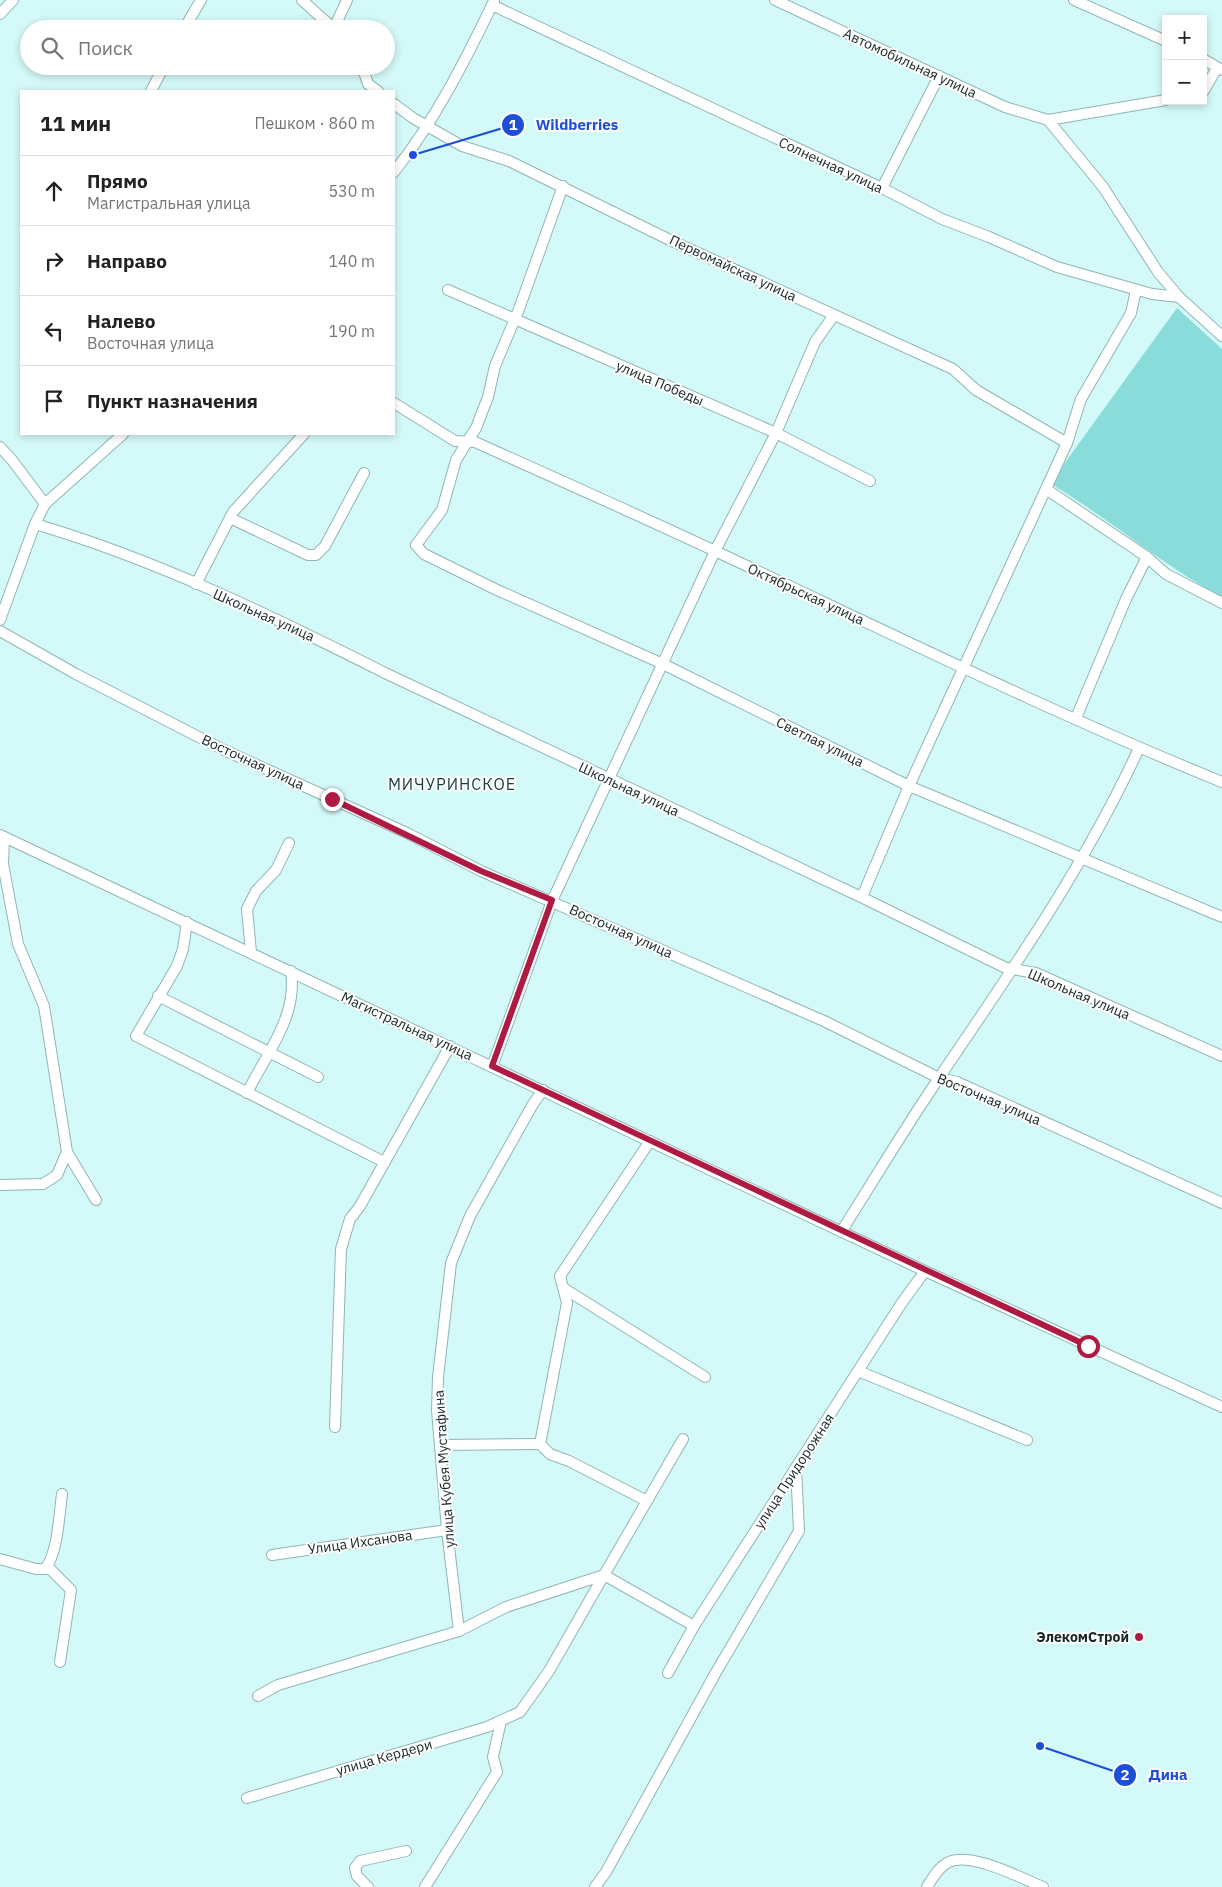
<!DOCTYPE html>
<html lang="ru">
<head>
<meta charset="utf-8">
<style>
	body { margin:0; font-family:"IBM Plex Sans",sans-serif; background:#f6f6f6; color:#222 }
	.controls { position:absolute; right:15px; top:15px; display:grid; overflow:hidden; border-radius:0px; box-shadow:0 2px 8px #0003 }
	.controls button { width:45px; height:45px; display:grid; place-items:center; padding:0; border:0; border-bottom:1px solid #e0e0e0; background:#fff; color:#222; font:25px sans-serif }
	.stop { position:absolute; width:15px; height:15px; margin:-11px; border:4px solid #ae1a41; border-radius:50%; background:#fff }
	.stop.end { background:#ae1a41; border-color:#fff; box-shadow:0 1px 5px #0008 }
	.list { margin:0; padding:0; list-style:none }
	h2 { display:flex; justify-content:space-between; align-items:center; height:65px; margin:0; padding:0 20px; font-size:21px }
	h2 small { font-size:16px; font-weight:400; color:#767676 }
	.list li { display:grid; grid-template-columns:32px 1fr auto; gap:15px; align-items:center; box-sizing:border-box; height:70px; padding:0 20px; border-top:1px solid #e0e0e0 }
	.list b { display:block; font-size:19px; white-space:nowrap }
	.list p { margin:0; font-size:16px; white-space:nowrap; color:#767676 }
	.list em { font-size:16px; font-style:normal; color:#767676 }
	.icon { flex:none; width:28px; height:28px; fill:none; stroke:currentColor; stroke-width:2; stroke-linecap:round; stroke-linejoin:round }
	.map { position:relative; flex:none; width:1222px; height:1887px; overflow:hidden }
	.search { position:absolute; background:#fff; box-shadow:0 2px 8px #0003; left:20px; top:20px; width:375px; height:55px; display:flex; align-items:center; gap:12px; box-sizing:border-box; padding:0 18px; border-radius:28px; color:#767676; font-size:19px }
	.panel { position:absolute; background:#fff; box-shadow:0 2px 8px #0003; left:20px; top:90px; width:375px; height:345px; border-radius:0px }
	.map>svg:first-child { display:block }
	.green { fill:#89dcda }
	.lines { fill:none; stroke-linecap:round; stroke-linejoin:round }
	.minor-casing { stroke:#90b5b4; stroke-width:12 }
	.minor { stroke:#fff; stroke-width:10 }
	.route { stroke:#ae1a41; stroke-width:6 }
	.poi-dot { fill:#ae1a41; stroke:#fdfdfd; stroke-width:2 }
	.labels { text-anchor:middle; stroke-width:4; stroke-linejoin:round; paint-order:stroke }
	.street-label { font-size:14px; fill:#172626; stroke:#fdfdfd }
	.poi-label { font-size:14px; font-weight:bold; fill:#172626; stroke:#fdfdfd; text-anchor:end }
	.quarter-label { font-size:16px; letter-spacing:1px; fill:#193b3b; stroke:#fdfdfd }
	.leader { fill:none; stroke:#1d4ed8; stroke-width:2 }
	.callout-dot { fill:#1d4ed8; stroke:#fdfdfd; stroke-width:2 }
	.mark-label { font-size:15px; text-anchor:middle; font-weight:bold; fill:#fff }
	.callout-label { font-size:15px; text-anchor:middle; font-weight:bold; fill:#1d4ed8; stroke:#fdfdfd; stroke-width:4; stroke-linejoin:round; paint-order:stroke }
</style>
</head>
<body>
<div class="map">
<svg width="1222" height="1887" viewBox="0 0 1222 1887">
	<rect width="100%" height="100%" fill="#d3f9f8"/>
	<path class="green" d="M1177,308L1222,349V597C1162,565 1111,520 1053,485L1064,464Z"/>
	<g class="lines">
		<g class="minor-casing">
			<g id="minor">
				<polyline points="302,0 334,29"/>
				<polyline points="775,0 1005,107 1048,120 1166,100"/>
				<polyline points="1074,0 1166,41"/>
				<polyline points="492,5 882,188 942,219 989,237 1057,267 1152,294 1179,297"/>
				<polyline points="0,14 13,0"/>
				<polyline points="334,28 347,0"/>
				<polyline points="184,29 201,0"/>
				<polyline points="1203,59 1222,70"/>
				<polyline points="362,66 368,84 378,91"/>
				<polyline points="151,91 164,66"/>
				<polyline points="1203,92 1217,68"/>
				<polyline points="394,104 413,118 462,146 509,161 672,241 953,369 976,390 1067,443"/>
				<polyline points="1048,120 1103,187 1158,272 1179,297 1222,336"/>
				<path d="M394,172C435,121 466,59 494,1"/>
				<polyline points="563,186 519,309 495,366 488,397 476,428 456,460 442,510 416,545 424,554 495,589 663,664 909,786 1222,917"/>
				<polyline points="882,188 939,76"/>
				<polyline points="448,290 776,433 870,481"/>
				<path d="M394,403L455,441L475,442C555,478 636,514 715,551C884,630 1050,712 1222,782"/>
				<polyline points="0,447 12,460 45,504"/>
				<polyline points="1046,489 1147,557 1166,574 1222,603"/>
				<polyline points="230,518 308,555 316,555 325,546 364,473"/>
				<path d="M35,524C155,559 274,617 385,673L859,896L1006,968L1036,973L1222,1056"/>
				<polyline points="196,584 233,512 304,434"/>
				<polyline points="0,620 35,524 45,504 123,434"/>
				<polyline points="0,631 76,674 224,750 407,833 481,871 824,1021 939,1078 957,1082 1222,1203"/>
				<polyline points="1076,718 1126,599 1147,557"/>
				<polyline points="0,835 925,1271 1222,1407"/>
				<polyline points="4,837 3,864 18,944 44,1006 67,1152 96,1200"/>
				<polyline points="862,897 909,786 1067,443 1081,399 1131,313 1136,290"/>
				<polyline points="187,922 183,949 177,966 136,1036 384,1162"/>
				<polyline points="251,952 247,909 256,891 276,870 289,843"/>
				<polyline points="158,996 318,1077"/>
				<polyline points="492,1067 552,901 715,551 776,433 815,342 834,315"/>
				<path d="M247,1093C266,1054 298,1017 291,971"/>
				<polyline points="0,1185 43,1184 57,1175 67,1152"/>
				<path d="M841,1232C874,1180 906,1126 941,1075C1012,970 1086,864 1139,748"/>
				<polyline points="565,1289 705,1377"/>
				<polyline points="858,1371 1027,1440"/>
				<polyline points="335,1427 341,1249 350,1219 360,1206 450,1046"/>
				<polyline points="441,1445 540,1444"/>
				<polyline points="647,1501 569,1461 550,1454 540,1444 567,1303 560,1276 650,1141"/>
				<polyline points="272,1555 447,1530"/>
				<path d="M0,1559L36,1569H45C58,1553 59,1515 62,1494"/>
				<polyline points="47,1566 71,1590 60,1662"/>
				<polyline points="459,1631 447,1530 437,1410 438,1377 451,1263 470,1216 533,1104 543,1090"/>
				<polyline points="668,1673 694,1626 901,1304 925,1271"/>
				<polyline points="258,1696 278,1685 459,1631 506,1607 604,1575 683,1439"/>
				<polyline points="247,1798 487,1727 520,1712 549,1671 604,1575 694,1626"/>
				<polyline points="368,1887 357,1876 355,1868 360,1861 406,1851"/>
				<polyline points="425,1887 497,1772 493,1757 501,1721"/>
				<polyline points="595,1887 606,1872 715,1674 799,1531 796,1467"/>
				<path d="M927,1887C932,1879 938,1868 947,1863C968,1850 1021,1878 1043,1887"/>
			</g>
		</g>
		<use href="#minor" class="minor"/>
	</g>
	<g class="lines">
		<polyline class="route" points="332,799 481,871 552,900 492,1066 1088,1346"/>
	</g>
	<circle class="poi-dot" cx="1139" cy="1637" r="5"/>
	<g class="labels">
		<g class="street-label">
			<text transform="translate(910 63) rotate(25)" y="5">Автомобильная улица</text>
			<text transform="translate(831 165) rotate(25)" y="5">Солнечная улица</text>
			<text transform="translate(733 268) rotate(25)" y="5">Первомайская улица</text>
			<text transform="translate(660 383) rotate(23)" y="5">улица Победы</text>
			<text transform="translate(806 594) rotate(25)" y="5">Октябрьская улица</text>
			<text transform="translate(264 615) rotate(24)" y="5">Школьная улица</text>
			<text transform="translate(820 742) rotate(26)" y="5">Светлая улица</text>
			<text transform="translate(253 762) rotate(25)" y="5">Восточная улица</text>
			<text transform="translate(629 789) rotate(25)" y="5">Школьная улица</text>
			<text transform="translate(621 931) rotate(24)" y="5">Восточная улица</text>
			<text transform="translate(1079 994) rotate(23)" y="5">Школьная улица</text>
			<text transform="translate(407 1026) rotate(25)" y="5">Магистральная улица</text>
			<text transform="translate(989 1099) rotate(23)" y="5">Восточная улица</text>
			<text transform="translate(444 1469) rotate(-94)" y="5">улица Кубея Мустафина</text>
			<text transform="translate(794 1471) rotate(-57)" y="5">улица Придорожная</text>
			<text transform="translate(360 1542) rotate(-8)" y="5">Улица Ихсанова</text>
			<text transform="translate(384 1757) rotate(-16)" y="5">улица Кердери</text>
		</g>
		<g class="poi-label">
			<text x="1129" y="1642">ЭлекомСтрой</text>
		</g>
		<g class="quarter-label">
			<text x="452" y="790">МИЧУРИНСКОЕ</text>
		</g>
	</g>
	<path class="leader" d="M413 155L513 125M1040 1746L1125 1775"/>
	<g class="callout-dot">
		<circle cx="413" cy="155" r="5"/>
		<circle cx="1040" cy="1746" r="5"/>
		<circle cx="513" cy="125" r="12"/>
		<circle cx="1125" cy="1775" r="12"/>
	</g>
	<g class="mark-label">
		<text x="513" y="130">1</text>
		<text x="1125" y="1780">2</text>
	</g>
	<g class="callout-label">
		<text x="577" y="130">Wildberries</text>
		<text x="1168" y="1780">Дина</text>
	</g>
</svg>
<div class="controls">
<button>+</button>
<button>−</button>
</div>
<div class="stop" style="left:1088px;top:1346px"></div>
<div class="stop end" style="left:332px;top:799px"></div>
<div class="search"><svg class="icon" aria-label="search" viewBox="0 0 24 24"><circle cx="10" cy="10" r="6"/><path d="M15 15l6 6"/></svg>Поиск</div>
<section class="panel">
<h2>11 мин<small>Пешком · 860 m</small></h2>
<ul class="list">
<li><svg class="icon" aria-label="ahead" viewBox="0 0 24 24"><path d="M12 20V5M6 11l6-6 6 6"/></svg><div><b>Прямо</b><p>Магистральная улица</p></div><em>530 m</em></li>
<li><svg class="icon" aria-label="right" viewBox="0 0 24 24"><path d="M7 20v-9h11M14 6l5 5-5 5"/></svg><div><b>Направо</b></div><em>140 m</em></li>
<li><svg class="icon" aria-label="left" viewBox="0 0 24 24"><path d="M17 20v-9H6M10 6l-5 5 5 5"/></svg><div><b>Налево</b><p>Восточная улица</p></div><em>190 m</em></li>
<li><svg class="icon" aria-label="arrive" viewBox="0 0 24 24"><path d="M6 21V4h12l-3 4 3 4H6"/></svg><div><b>Пункт назначения</b></div></li>
</ul>
</section>
</div>
</body>
</html>
